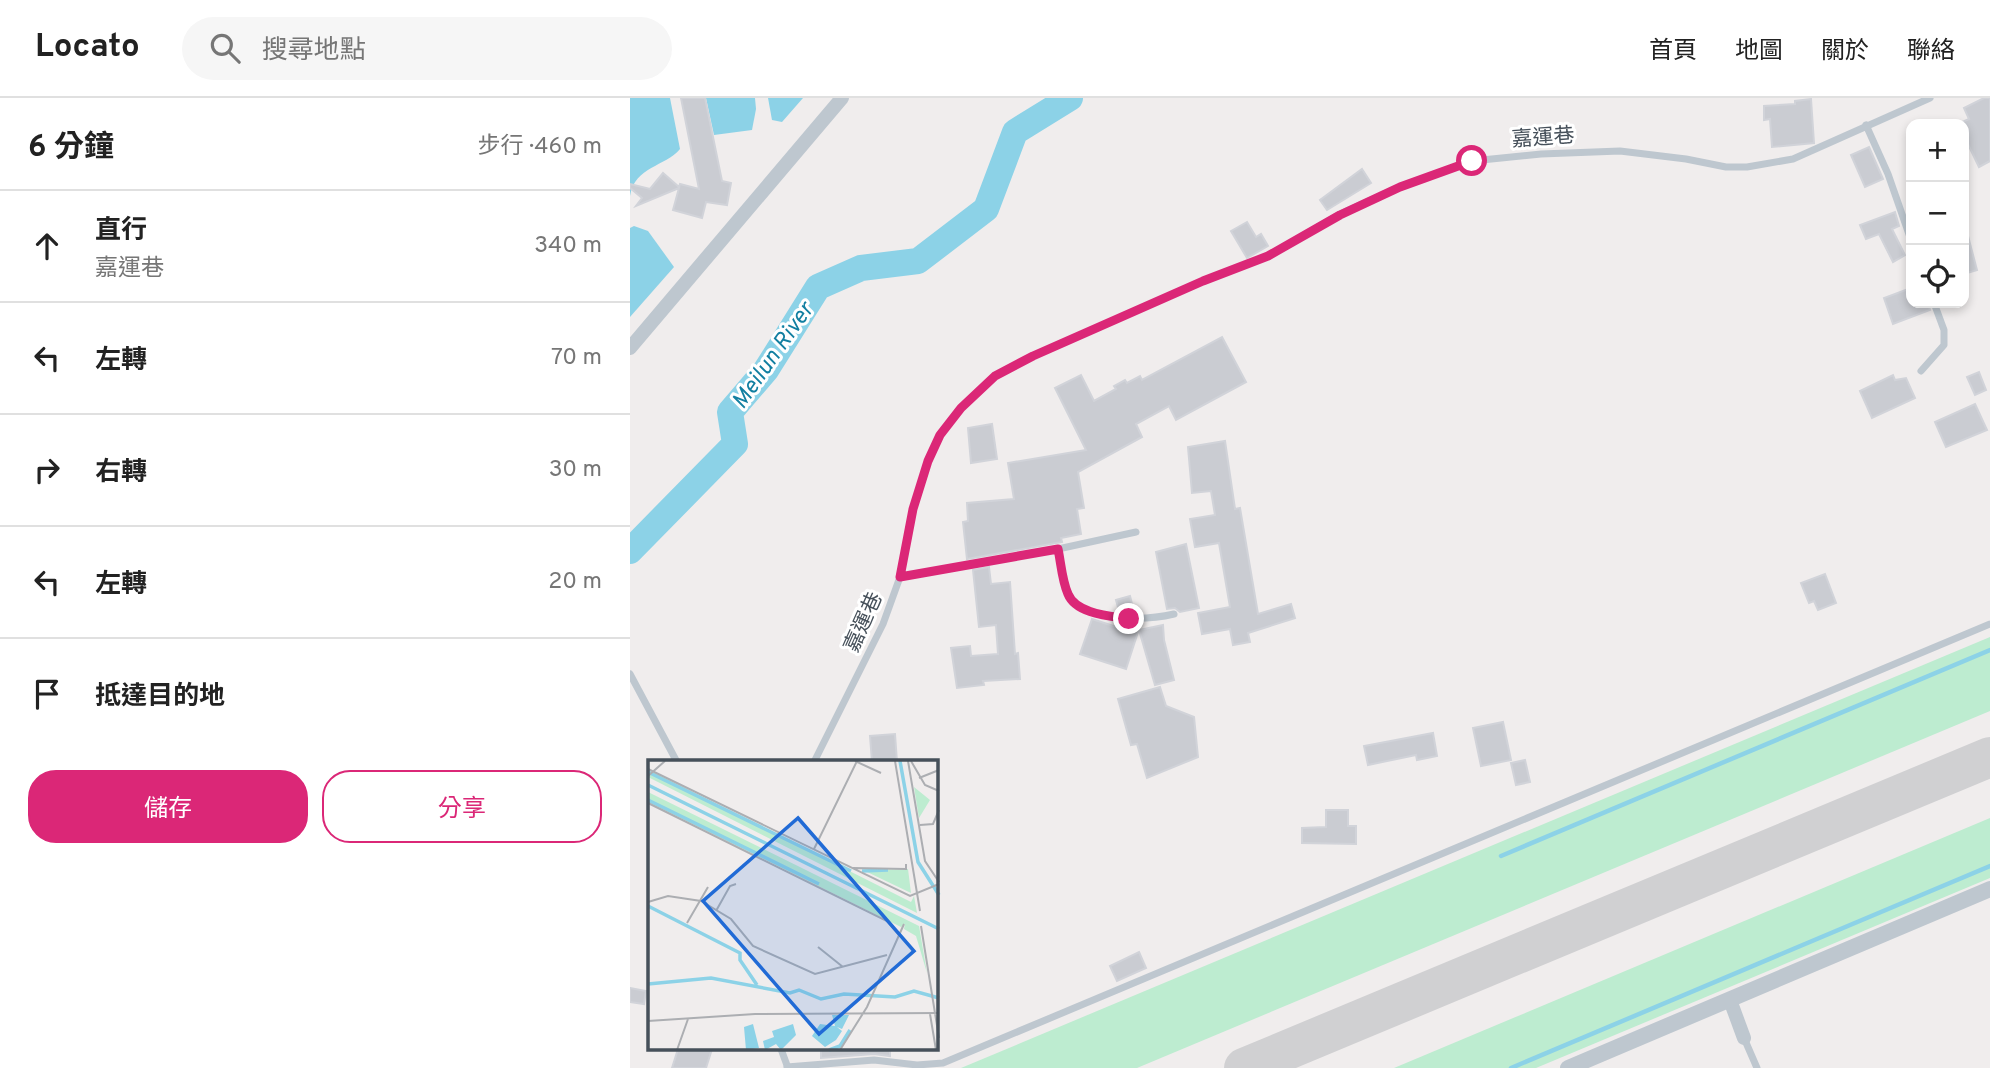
<!DOCTYPE html>
<html lang="zh-TW">
<head>
<meta charset="utf-8">
<style>
	body { margin:0; font-family:Overpass,"Noto Sans TC",sans-serif; background:#f6f6f6; color:#222 }
	.controls { position:absolute; right:21px; top:21px; display:grid; overflow:hidden; border-radius:14px; box-shadow:0 4px 10px #0003 }
	.controls button { width:63px; height:63px; display:grid; place-items:center; padding:0; border:0; border-bottom:2px solid #e0e0e0; background:#fff; color:#222; font:35px sans-serif }
	.stop { position:absolute; width:21px; height:21px; margin:-16px; border:5px solid #db2777; border-radius:50%; background:#fff }
	.stop.end { background:#db2777; border-color:#fff; box-shadow:0 2px 7px #0008 }
	.list { margin:0; padding:0; list-style:none }
	h2 { display:flex; justify-content:space-between; align-items:center; height:91px; margin:0; padding:0 28px; font-size:30px }
	h2 small { font-size:23px; font-weight:400; color:#767676 }
	.list li { display:grid; grid-template-columns:46px 1fr auto; gap:21px; align-items:center; box-sizing:border-box; height:112px; padding:0 28px; border-top:2px solid #e0e0e0 }
	.list b { display:block; font-size:26px; white-space:nowrap }
	.list p { margin:0; font-size:23px; white-space:nowrap; color:#767676 }
	.list em { font-size:23px; font-style:normal; color:#767676 }
	.actions { display:flex; gap:14px; padding:21px 28px }
	.actions a { flex:1; padding:16px 0; border:2px solid #db2777; border-radius:28px; text-align:center; font-size:24px; color:#db2777 }
	.actions .main { background:#db2777; color:#fff }
	.icon { flex:none; width:38px; height:38px; fill:none; stroke:currentColor; stroke-width:2; stroke-linecap:round; stroke-linejoin:round }
	.map { position:relative; flex:none; width:1360px; height:970px; overflow:hidden }
	header { display:flex; align-items:center; gap:42px; box-sizing:border-box; height:98px; padding:0 35px; background:#fff; border-bottom:2px solid #e0e0e0 }
	header strong { font-size:33px }
	nav { display:flex; gap:38px; margin-inline-start:auto; font-size:24px }
	.search { width:490px; height:63px; background:#f6f6f6; display:flex; align-items:center; gap:18px; box-sizing:border-box; padding:0 24px; border-radius:38px; color:#767676; font-size:26px }
	main { display:flex }
	aside { flex:1; background:#fff }
	.map>svg:first-child { display:block }
	.green { fill:#bdecd0 }
	.water { fill:#8cd2e7 }
	.lines { fill:none; stroke-linecap:round; stroke-linejoin:round }
	.stream { stroke:#8cd2e7; stroke-width:4.5 }
	.river { stroke:#8cd2e7; stroke-width:26 }
	.taxiway { stroke:#d0d0d2; stroke-width:40 }
	.building { fill:#caccd2; stroke:#d1d3d9; stroke-width:2 }
	.service { stroke:#bec7cf; stroke-width:7 }
	.minor { stroke:#bec7cf; stroke-width:14 }
	.tertiary { stroke:#bec7cf; stroke-width:16 }
	.route { stroke:#db2777; stroke-width:9 }
	.labels { text-anchor:middle; stroke-width:6; stroke-linejoin:round; paint-order:stroke }
	.street-label { font-size:21px; fill:#46505a; stroke:#fff }
	.water-label { font-size:23px; font-style:italic; fill:#127fa1; stroke:#fff }
	.inset-river { fill:none; stroke:#8cd2e7; stroke-width:3.5 }
	.inset-road { fill:none; stroke:#acaeb2; stroke-width:2 }
	.view { fill:#216bd6; fill-opacity:0.15; stroke:#216bd6; stroke-width:3.5 }
	.inset-edge { fill:none; stroke:#46505a; stroke-width:3.5 }
</style>
</head>
<body>
<header>
<strong>Locato</strong>
<div class="search"><svg class="icon" aria-label="search" viewBox="0 0 24 24"><circle cx="10" cy="10" r="6"/><path d="M15 15l6 6"/></svg>搜尋地點</div>
<nav><a>首頁</a><a>地圖</a><a>關於</a><a>聯絡</a></nav>
</header>
<main>
<aside>
<h2>6 分鐘<small>步行 · 460 m</small></h2>
<ul class="list">
<li><svg class="icon" aria-label="ahead" viewBox="0 0 24 24"><path d="M12 20V5M6 11l6-6 6 6"/></svg><div><b>直行</b><p>嘉運巷</p></div><em>340 m</em></li>
<li><svg class="icon" aria-label="left" viewBox="0 0 24 24"><path d="M17 20v-9H6M10 6l-5 5 5 5"/></svg><div><b>左轉</b></div><em>70 m</em></li>
<li><svg class="icon" aria-label="right" viewBox="0 0 24 24"><path d="M7 20v-9h11M14 6l5 5-5 5"/></svg><div><b>右轉</b></div><em>30 m</em></li>
<li><svg class="icon" aria-label="left" viewBox="0 0 24 24"><path d="M17 20v-9H6M10 6l-5 5 5 5"/></svg><div><b>左轉</b></div><em>20 m</em></li>
<li><svg class="icon" aria-label="arrive" viewBox="0 0 24 24"><path d="M6 21V4h12l-3 4 3 4H6"/></svg><div><b>抵達目的地</b></div></li>
</ul>
<div class="actions"><a class="main">儲存</a><a>分享</a></div>
</aside>
<div class="map">
<svg width="1360" height="970" viewBox="0 0 1360 970">
	<rect width="100%" height="100%" fill="#f0eded"/>
	<g class="green">
		<polygon points="1360,539 1360,613 507,970 331,970"/>
		<polygon points="1360,720 1360,780 906,970 764,970"/>
	</g>
	<g class="water">
		<path d="M0,0H40L50,51C35,69 5,68 0,98Z"/>
		<polygon points="76,0 125,0 126,11 122,32 84,37"/>
		<polygon points="138,0 173,0 152,24 142,22"/>
		<polygon points="4,128 18,133 44,169 0,219 0,130"/>
	</g>
	<g class="lines">
		<g class="stream">
			<polyline points="871,758 1360,552"/>
			<polyline points="881,970 1360,768"/>
		</g>
		<polyline class="river" points="0,453 105,346 100,314 136,272 188,189 231,170 288,163 356,111 385,34 440,0"/>
		<polyline class="taxiway" points="614,970 1360,659"/>
	</g>
	<g class="building">
		<polygon points="51,0 75,0 92,83 101,85 97,107 76,104 72,120 43,112 49,90 6,108 12,100 0,90 0,86 20,91 33,75 49,89 50,86 69,91"/>
		<polygon points="1354,0 1360,0 1360,63 1349,69 1334,38 1334,26 1328,26 1339,21 1334,10"/>
		<polygon points="1181,1 1184,45 1142,49 1140,21 1134,22 1134,8 1165,6 1165,3"/>
		<polygon points="1239,49 1253,81 1235,89 1221,57"/>
		<polygon points="732,71 741,85 697,112 690,102"/>
		<polygon points="1265,114 1269,128 1262,131 1275,157 1263,164 1249,136 1236,141 1230,127"/>
		<polygon points="617,124 626,139 631,136 638,148 617,160 601,133"/>
		<polygon points="1338,138 1347,172 1334,176 1334,139"/>
		<polygon points="1281,190 1281,205 1298,205 1300,212 1263,226 1254,200"/>
		<polygon points="592,239 616,284 546,322 539,308 506,326 512,339 448,374 454,410 447,411 451,436 431,440 432,444 337,461 333,424 338,423 337,405 384,401 378,365 456,352 425,290 451,277 464,303 486,291 484,288 495,282 497,285 510,278 512,282"/>
		<polygon points="1349,274 1356,292 1345,297 1337,279"/>
		<polygon points="1263,277 1265,282 1276,280 1285,300 1242,320 1230,293"/>
		<polygon points="1345,306 1357,332 1316,349 1305,324"/>
		<polygon points="362,326 367,361 341,365 338,330"/>
		<polygon points="595,343 605,411 610,410 628,516 661,506 665,520 618,535 620,544 603,547 600,531 572,536 568,515 600,509 589,445 565,449 560,421 585,417 581,393 562,395 558,349"/>
		<polygon points="556,446 569,510 550,514 545,510 537,511 526,454"/>
		<polygon points="359,469 361,486 380,484 385,556 388,555 390,581 353,583 354,587 327,590 321,550 340,548 341,558 368,556 366,527 349,529 343,472"/>
		<polygon points="1195,476 1206,505 1188,512 1184,503 1179,505 1171,485"/>
		<polygon points="500,498 504,514 489,513 486,502"/>
		<polygon points="462,521 493,531 492,526 508,526 509,531 496,571 450,556"/>
		<polygon points="533,527 534,542 544,582 525,587 509,532"/>
		<polygon points="530,589 536,608 564,619 568,659 517,680 507,646 501,647 488,601"/>
		<polygon points="873,624 881,662 851,668 843,630"/>
		<polygon points="803,635 807,658 787,662 786,657 738,667 734,648"/>
		<polygon points="265,636 267,664 242,664 240,638"/>
		<polygon points="895,662 900,684 886,687 881,665"/>
		<polygon points="696,712 718,712 718,728 726,728 726,746 672,745 672,730 696,729"/>
		<polygon points="509,854 516,870 487,883 480,868"/>
		<polygon points="0,890 16,893 14,906 0,904"/>
		<polygon points="48,951 82,951 76,970 42,970"/>
		<polygon points="191,951 260,951 260,958 244,956 191,960"/>
	</g>
	<g class="lines">
		<g class="service">
			<polyline points="1236,27 1258,76 1281,142"/>
			<polyline points="1291,273 1314,247 1314,232 1304,205"/>
			<path d="M428,451C431,466 432,488 440,499C457,525 519,522 544,516"/>
			<polyline points="270,479 428,451 506,434"/>
			<polyline points="0,576 47,664"/>
			<polyline points="184,664 253,526 270,479 283,411 298,363 310,337 331,310 365,278 403,258 573,183 638,158 710,116 770,89 842,63 911,56 990,53 1056,61 1096,69 1117,69 1163,61 1300,0"/>
			<polyline points="1114,940 1127,970"/>
			<polyline points="151,951 158,970"/>
			<polyline points="157,969 244,962 287,967 313,965 1360,526"/>
		</g>
		<g class="minor">
			<polyline points="0,250 212,0"/>
			<polyline points="1100,902 1114,940"/>
		</g>
		<polyline class="tertiary" points="938,970 1360,791"/>
	</g>
	<g class="lines">
		<path class="route" d="M499,521C480,518 446,516 438,496C432,483 431,465 428,451L270,479L283,411L298,363L310,337L331,310L365,278L403,258L573,183L638,158L710,117L770,89L842,63"/>
	</g>
	<g class="labels">
		<g class="street-label">
			<text transform="translate(913 39) rotate(-4)" y="7">嘉運巷</text>
			<text transform="translate(233 524) rotate(-66)" y="7">嘉運巷</text>
		</g>
		<g class="water-label">
			<text transform="translate(142 257) rotate(-55)" y="8">Meilun River</text>
		</g>
	</g>
	<g transform="translate(18 662)">
		<rect width="290" height="290" fill="#f0eded"/>
		<path d="M5,12L263,142L266,136L269,153L0,17ZM266,27L282,40L271,58ZM0,32L271,166L279,213L268,176L256,169L257,164L253,167L0,42ZM260,109L263,133L215,110Z" fill="#bdecd0"/>
		<path d="M184,255H201L194,269L189,267L194,271L188,280L177,287L164,276L172,264L187,266ZM105,264L111,288L98,290L96,267ZM145,264L148,275L133,290L128,284L117,290L115,281L126,277L124,271Z" fill="#8cd2e7"/>
		<path class="inset-river" d="M252,1L270,102L291,135M0,12L203,111M0,25L291,169M0,40L171,124M214,111L240,110M0,146L92,193V200L109,225M0,224L63,218L142,233L151,230L173,239L196,234L247,237L266,231L291,238M181,290L192,286L202,270"/>
		<path class="inset-road" d="M207,1L233,13M247,1L272,151M260,1L277,101L291,122M263,1L277,25L291,31M0,9L262,136L291,124M0,16L17,1M271,18L291,10M0,43L239,161L252,176M272,65L285,64L291,50M166,89L209,1M205,108L258,109V104M0,142L20,136L53,141L83,159L105,186L167,214L239,195M68,151L82,126L88,124M39,163L60,127M273,166L291,278M170,187L195,207M282,254L288,290M0,261L107,254L291,253M29,290L40,259M192,290L219,247L256,164"/>
		<path class="view" d="M150,58L266,191L171,274L55,141Z"/>
		<rect width="290" height="290" class="inset-edge"/>
	</g>
</svg>
<div class="controls">
<button>+</button>
<button>−</button>
<button><svg class="icon" aria-label="locate" viewBox="0 0 24 24"><circle cx="12" cy="12" r="6"/><path d="M12 2v4M12 18v4M2 12h4M18 12h4"/></svg></button>
</div>
<div class="stop" style="left:842px;top:63px"></div>
<div class="stop end" style="left:499px;top:521px"></div>
</div>
</main>
</body>
</html>
